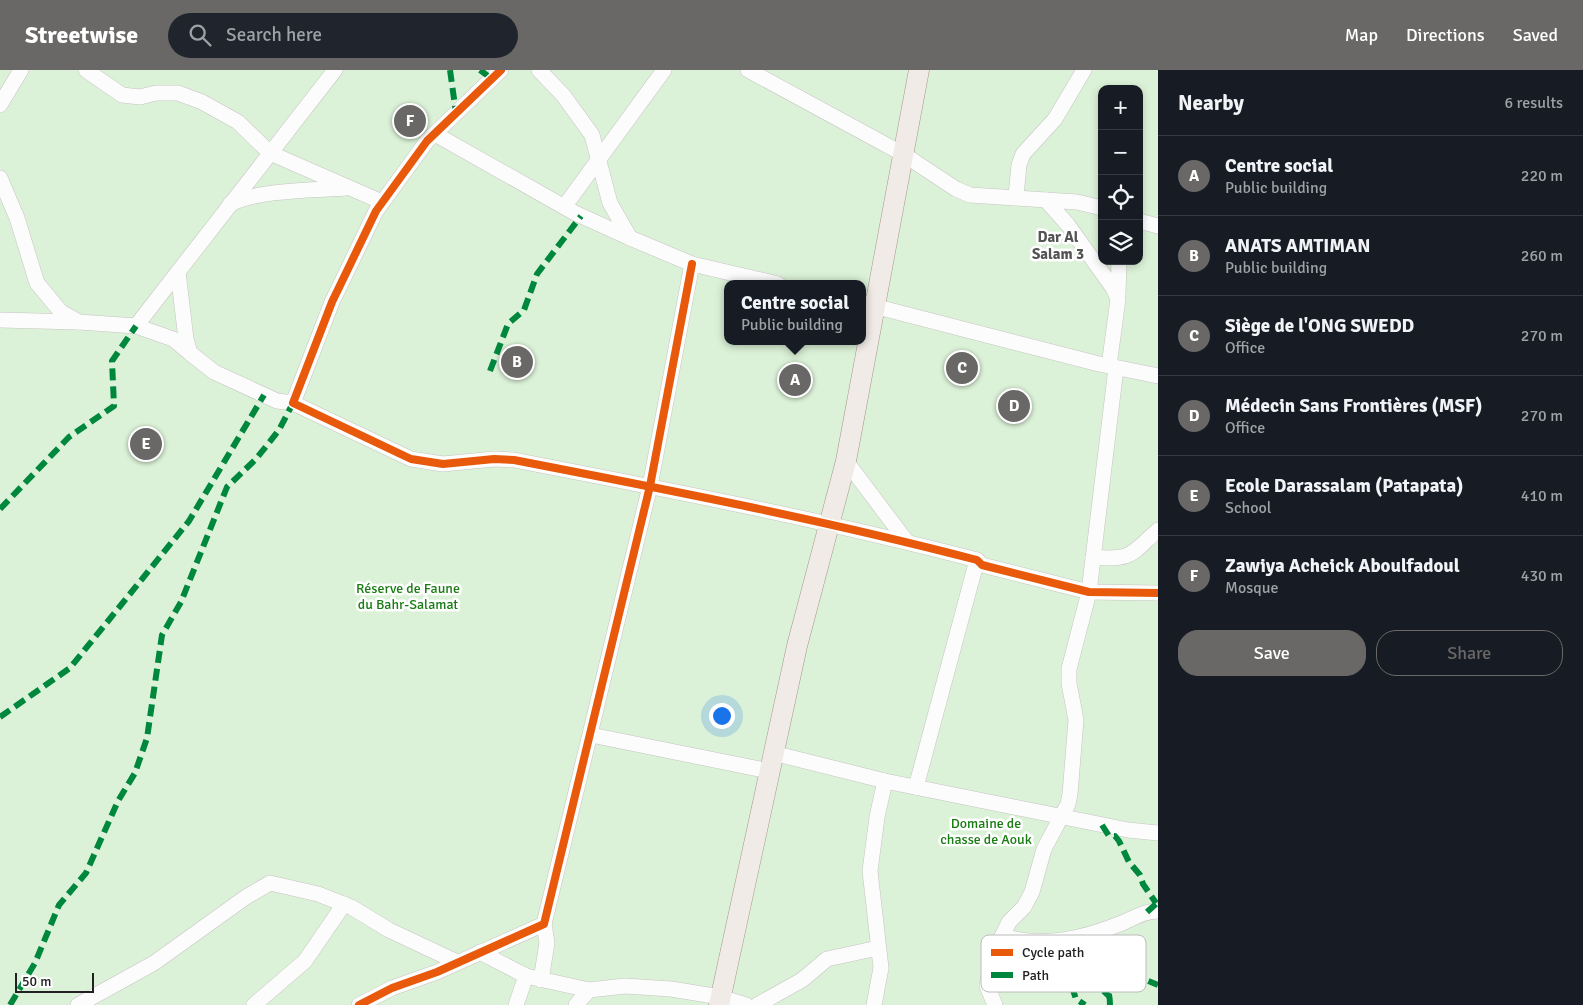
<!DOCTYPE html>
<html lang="en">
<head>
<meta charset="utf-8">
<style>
	body { margin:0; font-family:Signika,sans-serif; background:#20242c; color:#f1f3f6 }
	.controls { position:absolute; right:15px; top:15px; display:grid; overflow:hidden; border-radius:10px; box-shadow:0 2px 8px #0003 }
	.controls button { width:45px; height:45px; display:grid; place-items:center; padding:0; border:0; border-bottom:1px solid #363941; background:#171b24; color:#f1f3f6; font:25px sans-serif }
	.scale { position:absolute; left:15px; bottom:12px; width:79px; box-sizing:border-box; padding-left:5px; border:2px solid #212121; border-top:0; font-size:14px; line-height:18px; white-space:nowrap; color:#212121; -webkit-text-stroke:4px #fff; paint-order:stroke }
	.you { position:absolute; left:721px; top:645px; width:18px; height:18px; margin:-12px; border:4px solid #fff; border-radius:50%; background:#1a73e8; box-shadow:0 0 0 8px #1a73e833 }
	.badge { display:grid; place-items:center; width:32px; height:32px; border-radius:50%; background:#696867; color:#fff; font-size:16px; font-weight:700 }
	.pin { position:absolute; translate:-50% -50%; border:2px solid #fff; box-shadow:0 1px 5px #0006 }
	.popup { position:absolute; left:724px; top:210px; width:142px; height:65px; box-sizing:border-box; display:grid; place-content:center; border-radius:10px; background:#171b24; filter:drop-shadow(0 1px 4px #0005); font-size:16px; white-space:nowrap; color:#9ea1a6 }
	.popup b { font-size:19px; color:#f1f3f6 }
	.popup::after { content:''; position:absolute; left:50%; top:100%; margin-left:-10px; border:10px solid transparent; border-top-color:#171b24 }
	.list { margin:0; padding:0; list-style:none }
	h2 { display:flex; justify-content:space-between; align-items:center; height:65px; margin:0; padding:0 20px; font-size:21px }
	h2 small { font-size:16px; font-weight:400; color:#9ea1a6 }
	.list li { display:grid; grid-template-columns:32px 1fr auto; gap:15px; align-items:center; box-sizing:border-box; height:80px; padding:0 20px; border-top:1px solid #363941 }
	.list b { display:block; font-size:19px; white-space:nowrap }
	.list p { margin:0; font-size:16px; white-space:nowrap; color:#9ea1a6 }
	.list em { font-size:16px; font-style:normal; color:#9ea1a6 }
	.actions { display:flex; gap:10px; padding:15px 20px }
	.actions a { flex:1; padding:11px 0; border:1px solid #696867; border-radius:20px; text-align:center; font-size:18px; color:#696867 }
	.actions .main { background:#696867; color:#fff }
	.icon { flex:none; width:28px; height:28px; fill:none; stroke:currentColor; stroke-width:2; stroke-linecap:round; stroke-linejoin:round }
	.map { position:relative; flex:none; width:1158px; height:935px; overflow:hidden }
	header { display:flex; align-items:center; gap:30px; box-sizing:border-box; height:70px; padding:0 25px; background:#696867; color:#fff }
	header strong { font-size:24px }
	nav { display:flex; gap:28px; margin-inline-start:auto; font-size:18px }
	.search { width:350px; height:45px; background:#20242c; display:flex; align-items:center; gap:12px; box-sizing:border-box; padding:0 18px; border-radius:28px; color:#9ea1a6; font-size:19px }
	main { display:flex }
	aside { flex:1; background:#171b24 }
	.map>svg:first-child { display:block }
	.park { fill:#dcf2d8; fill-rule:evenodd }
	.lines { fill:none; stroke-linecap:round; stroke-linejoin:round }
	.minor-casing { stroke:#c5c4c2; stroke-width:16 }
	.major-casing { stroke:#a59787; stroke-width:21 }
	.minor { stroke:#fdfcfc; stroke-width:15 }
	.major { stroke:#f1ebe7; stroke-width:20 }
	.quiet { stroke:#00873e; stroke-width:6; stroke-dasharray:12 6; stroke-linecap:butt }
	.cycleway-casing { stroke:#fff; stroke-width:11 }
	.cycleway { stroke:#e8590c; stroke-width:8 }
	.labels { text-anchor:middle; stroke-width:5; stroke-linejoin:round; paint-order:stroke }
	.park-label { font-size:14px; fill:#187c12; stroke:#fff }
	.neighbourhood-label { font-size:15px; font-weight:bold; fill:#545454; stroke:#fff }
	.key { fill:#fff; stroke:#bcbcbc; stroke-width:1 }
	.key-label { font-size:14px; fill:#212121 }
</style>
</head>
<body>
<header>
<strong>Streetwise</strong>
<div class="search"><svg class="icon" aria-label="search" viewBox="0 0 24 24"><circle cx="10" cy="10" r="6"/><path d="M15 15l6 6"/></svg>Search here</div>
<nav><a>Map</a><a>Directions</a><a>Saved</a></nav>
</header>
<main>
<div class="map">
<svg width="1158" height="935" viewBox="0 0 1158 935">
	<rect width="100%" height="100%" fill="#efedea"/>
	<path class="park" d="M0,0H1158V935H0ZM1102,19H1139V191H1102ZM728,214H862V271H728Z"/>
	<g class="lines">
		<g class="minor-casing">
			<g id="minor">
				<polyline points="86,0 122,25 140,27 156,23 178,23 202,32 238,52 270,83 382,132"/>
				<path d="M501,0L427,71L376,141L332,232L293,333L411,389L443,394L494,389L514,390C669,420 824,450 977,490L982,495L1089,522L1158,523"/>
				<polyline points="539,0 563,25 592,65 610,133 630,168"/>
				<polyline points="748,0 903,84 956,119 970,125 1077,132 1102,138"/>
				<polyline points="0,35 21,0"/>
				<polyline points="435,64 575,143 630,168 692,194 778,214"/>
				<polyline points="0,108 17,148 37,213 61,242 79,252 136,256 173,269 190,283"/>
				<polyline points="1016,126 1019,95 1023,84 1055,49 1084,0"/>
				<polyline points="1046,130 1068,155 1113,218 1118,229 1109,296"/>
				<path d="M230,134C258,120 314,120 346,118"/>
				<polyline points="564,137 664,0"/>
				<polyline points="1139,151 1158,156"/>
				<polyline points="178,202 186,269 190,283 214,302 277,331 293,333"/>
				<polyline points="1118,225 1119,191"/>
				<polyline points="862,233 1099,294 1158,306"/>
				<polyline points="0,250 78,252"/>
				<polyline points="136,256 335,0"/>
				<polyline points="846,391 907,472"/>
				<path d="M1093,487C1132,491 1131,484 1158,460"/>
				<polyline points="591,665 769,701"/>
				<polyline points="773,683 885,711 1128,760 1158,763"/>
				<polyline points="916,717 977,490"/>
				<path d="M1002,866C1043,878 1083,869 1122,853C1134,848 1144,841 1158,841"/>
				<polyline points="480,882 526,906"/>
				<polyline points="541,910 547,873 544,854"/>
				<polyline points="78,935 154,893 246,827 270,813 318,824 351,837 389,860 457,892"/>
				<polyline points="254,935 305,891 344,834"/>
				<polyline points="359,935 392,918 437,902 544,854 650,416 692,194"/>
				<polyline points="516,935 526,906 589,920 625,916 671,919 720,927 746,935"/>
				<polyline points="576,935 589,920"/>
				<polyline points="757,935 802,910 827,889 878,878"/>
				<polyline points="874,935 881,898 870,801 877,747 885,711"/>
				<polyline points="995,935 987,916 993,885 1009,852 1024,837 1032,822 1044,779 1068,734 1070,724 1076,650 1069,613 1069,599 1089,522 1116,298"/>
			</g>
		</g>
		<g class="major-casing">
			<polyline id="major" points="719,935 797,576 846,391 919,0"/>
		</g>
		<use href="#minor" class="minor"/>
		<use href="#major" class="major"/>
		<g class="quiet">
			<polyline points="450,0 456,43"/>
			<polyline points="480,0 492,9"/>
			<polyline points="490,301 508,254 524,240 537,204 581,146"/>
			<polyline points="0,439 69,367 114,336 112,291 136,256"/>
			<polyline points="0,647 70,598 189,451 264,325"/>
			<polyline points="1102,755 1109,766 1115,766 1119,771 1129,792 1140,805 1143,814 1156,833"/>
			<polyline points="1147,842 1158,832"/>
			<polyline points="1071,870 1082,878 1096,880 1115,889 1123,900 1158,915"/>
			<polyline points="1042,872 1054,896 1070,911 1076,929 1085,935"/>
			<path d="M1051,872C1065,894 1091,908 1110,927"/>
			<path d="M1082,878C1097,894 1110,913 1110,935"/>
			<polyline points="10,935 35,893 59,835 86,803 118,731 135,703 147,668 162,565 181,532 227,417 256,389 279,360 293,333"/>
		</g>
		<g class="cycleway-casing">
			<g id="cycleway">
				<path d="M501,0L427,71L376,141L332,232L293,333L411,389L443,394L494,389L514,390C669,420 824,450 977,490L982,495L1089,522L1158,523"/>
				<polyline points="359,935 392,918 437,902 544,854 650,416 692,194"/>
			</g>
		</g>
		<use href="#cycleway" class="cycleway"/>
	</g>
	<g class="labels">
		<g class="park-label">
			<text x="408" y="523">Réserve de Faune<tspan x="408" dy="16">du Bahr-Salamat</tspan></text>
			<text x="986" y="758">Domaine de<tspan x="986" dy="16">chasse de Aouk</tspan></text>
		</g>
		<g class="neighbourhood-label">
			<text x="1058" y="172">Dar Al<tspan x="1058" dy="17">Salam 3</tspan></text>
		</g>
	</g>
	<rect x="981" y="865" width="165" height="57" rx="8" class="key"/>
	<rect x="991" y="879" width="22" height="7" fill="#e8590c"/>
	<rect x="991" y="902" width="22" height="6" fill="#00873e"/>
	<g class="key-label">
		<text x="1022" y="887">Cycle path</text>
		<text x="1022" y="910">Path</text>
	</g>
</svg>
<div class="controls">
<button>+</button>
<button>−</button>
<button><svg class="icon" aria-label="locate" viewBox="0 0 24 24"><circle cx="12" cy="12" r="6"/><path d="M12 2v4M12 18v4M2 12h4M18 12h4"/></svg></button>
<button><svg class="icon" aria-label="layers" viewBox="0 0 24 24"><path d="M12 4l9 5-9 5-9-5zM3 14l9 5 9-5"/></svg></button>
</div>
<div class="scale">50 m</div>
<div class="you"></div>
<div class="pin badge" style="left:795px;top:310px">A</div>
<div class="popup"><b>Centre social</b>Public building</div>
<div class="pin badge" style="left:517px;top:292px">B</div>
<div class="pin badge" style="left:962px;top:298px">C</div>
<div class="pin badge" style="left:1014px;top:336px">D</div>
<div class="pin badge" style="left:146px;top:374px">E</div>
<div class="pin badge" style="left:410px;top:51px">F</div>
</div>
<aside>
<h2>Nearby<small>6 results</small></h2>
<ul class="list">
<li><span class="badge">A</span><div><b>Centre social</b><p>Public building</p></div><em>220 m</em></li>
<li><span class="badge">B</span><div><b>ANATS AMTIMAN</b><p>Public building</p></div><em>260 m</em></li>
<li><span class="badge">C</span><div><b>Siège de l'ONG SWEDD</b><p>Office</p></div><em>270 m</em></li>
<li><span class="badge">D</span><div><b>Médecin Sans Frontières (MSF)</b><p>Office</p></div><em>270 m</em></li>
<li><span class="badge">E</span><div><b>Ecole Darassalam (Patapata)</b><p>School</p></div><em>410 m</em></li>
<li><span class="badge">F</span><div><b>Zawiya Acheick Aboulfadoul</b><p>Mosque</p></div><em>430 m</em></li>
</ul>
<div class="actions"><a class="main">Save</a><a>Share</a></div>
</aside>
</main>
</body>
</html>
